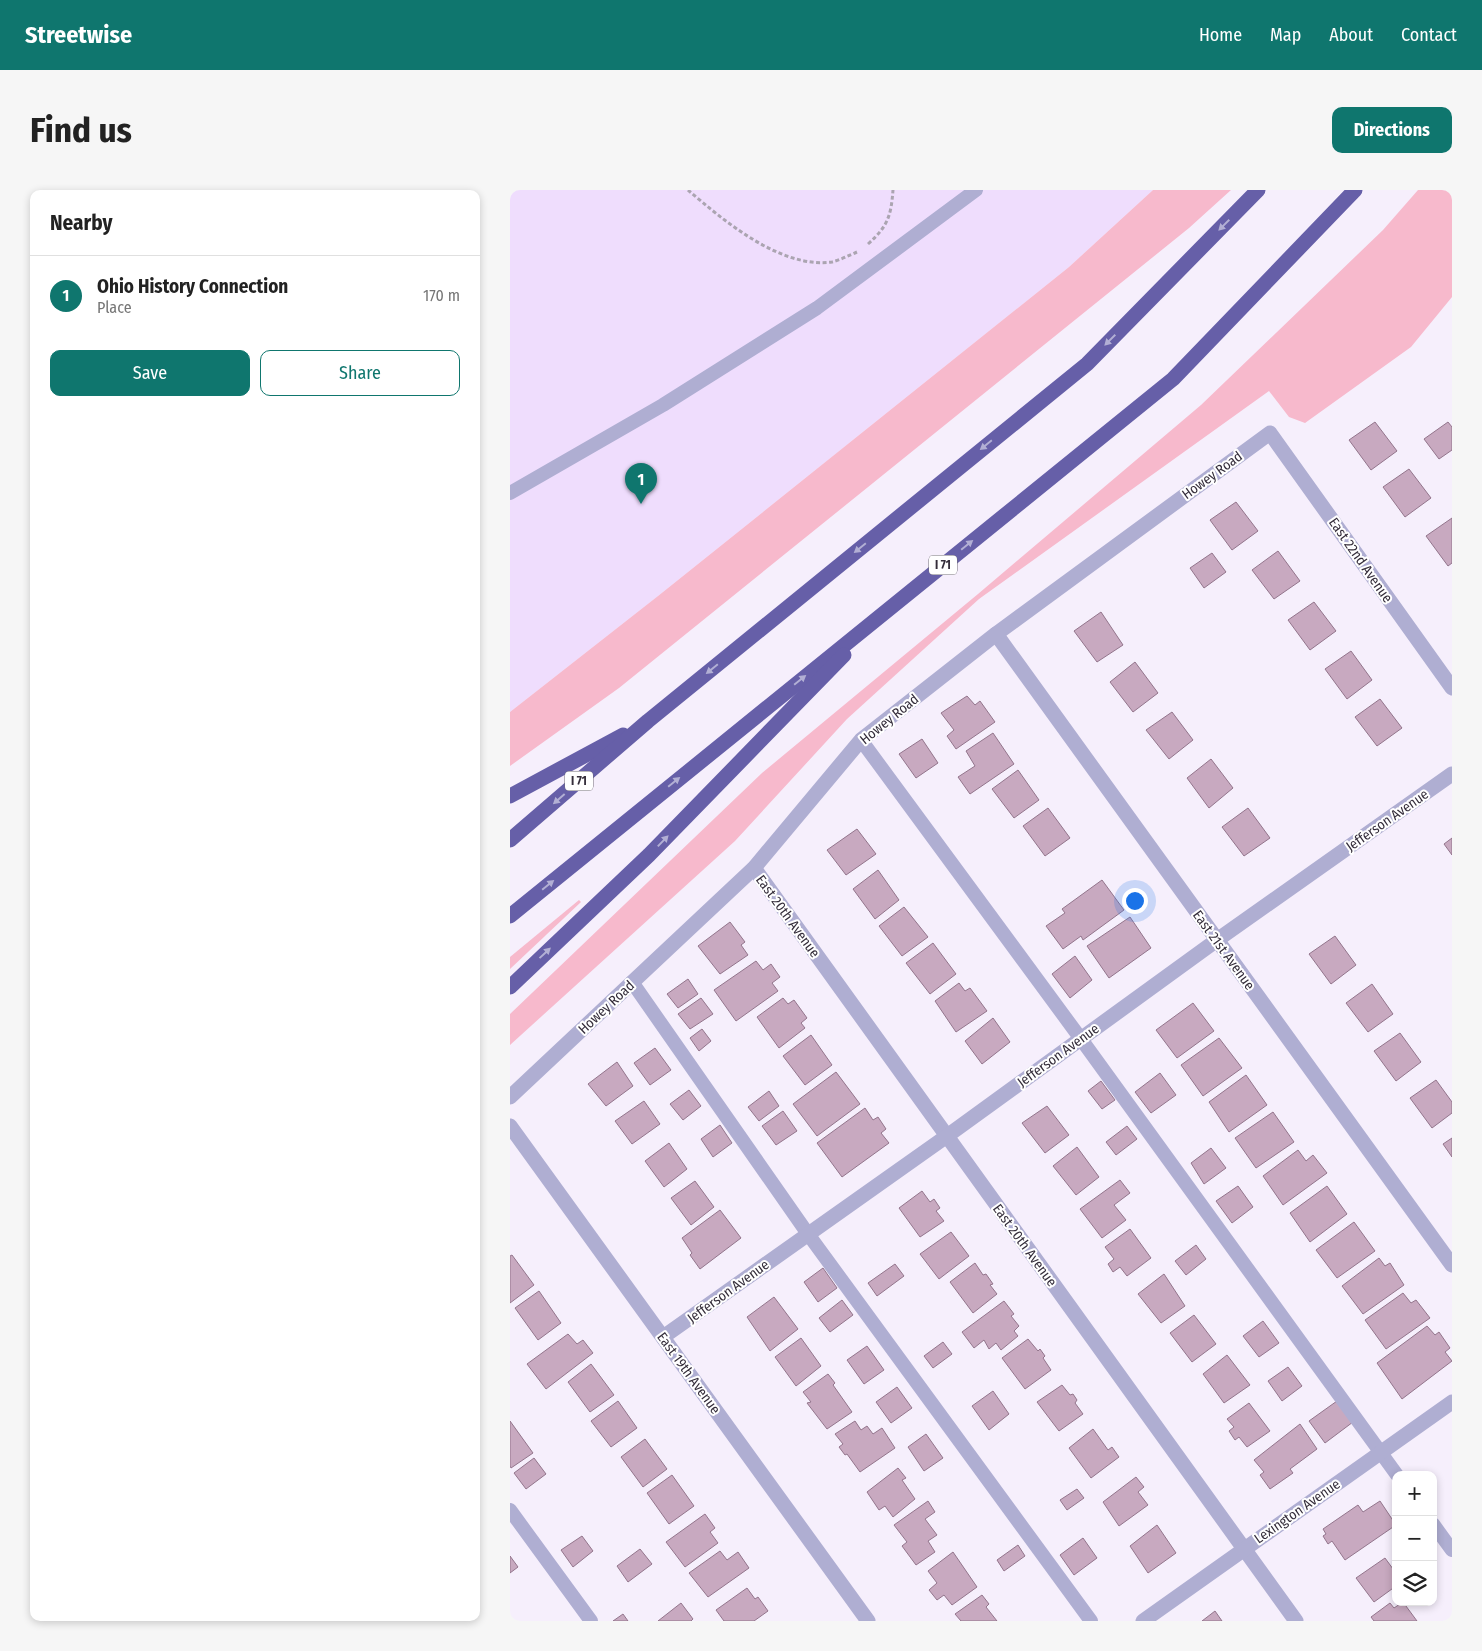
<!DOCTYPE html>
<html lang="en">
<head>
<meta charset="utf-8">
<style>
	body { margin:0; font-family:"Fira Sans Condensed",sans-serif; background:#f6f6f6; color:#222 }
	.controls { position:absolute; right:15px; bottom:15px; display:grid; overflow:hidden; border-radius:10px; box-shadow:0 2px 8px #0003 }
	.controls button { width:45px; height:45px; display:grid; place-items:center; padding:0; border:0; border-bottom:1px solid #e0e0e0; background:#fff; color:#222; font:25px sans-serif }
	.you { position:absolute; left:624px; top:710px; width:18px; height:18px; margin:-12px; border:4px solid #fff; border-radius:50%; background:#1a73e8; box-shadow:0 0 0 8px #1a73e833 }
	.badge { display:grid; place-items:center; width:32px; height:32px; border-radius:50%; background:#0f766e; color:#fff; font-size:16px; font-weight:700 }
	.pin { position:absolute; translate:-50% -41px; filter:drop-shadow(0 1px 2px #0008) }
	.pin::after { content:''; position:absolute; top:26px; width:18px; height:15px; background:inherit; clip-path:polygon(0 0,100% 0,50% 100%) }
	.list { margin:0; padding:0; list-style:none }
	h2 { display:flex; justify-content:space-between; align-items:center; height:65px; margin:0; padding:0 20px; font-size:21px }
	h2 small { font-size:16px; font-weight:400; color:#767676 }
	.list li { display:grid; grid-template-columns:32px 1fr auto; gap:15px; align-items:center; box-sizing:border-box; height:80px; padding:0 20px; border-top:1px solid #e0e0e0 }
	.list b { display:block; font-size:19px; white-space:nowrap }
	.list p { margin:0; font-size:16px; white-space:nowrap; color:#767676 }
	.list em { font-size:16px; font-style:normal; color:#767676 }
	.actions { display:flex; gap:10px; padding:15px 20px }
	.actions a { flex:1; padding:11px 0; border:1px solid #0f766e; border-radius:10px; text-align:center; font-size:18px; color:#0f766e }
	.actions .main { background:#0f766e; color:#fff }
	.icon { flex:none; width:28px; height:28px; fill:none; stroke:currentColor; stroke-width:2; stroke-linecap:round; stroke-linejoin:round }
	.map { position:relative; flex:none; width:942px; height:1431px; overflow:hidden; border-radius:10px }
	header { display:flex; align-items:center; gap:30px; box-sizing:border-box; height:70px; padding:0 25px; background:#0f766e; color:#fff }
	header strong { font-size:24px }
	nav { display:flex; gap:28px; margin-inline-start:auto; font-size:18px }
	.intro { display:flex; align-items:center; justify-content:space-between; box-sizing:border-box; height:120px; padding:0 30px }
	h1 { margin:0; font-size:35px }
	.button { padding:12px 22px; border-radius:10px; background:#0f766e; color:#fff; font-size:18px; font-weight:700 }
	main { display:flex; gap:30px; padding:0 30px }
	aside { flex:1; background:#fff; border-radius:10px; box-shadow:0 2px 8px #0003 }
	.map>svg:first-child { display:block }
	.built { fill:#efddfd }
	.green { fill:#f7b9cc }
	.building { fill:#c8a9c0; stroke:#93758c }
	.lines { fill:none; stroke-linecap:round; stroke-linejoin:round }
	.path { stroke:#aba4b1; stroke-width:3; stroke-dasharray:4 2.5; stroke-linecap:butt }
	.lane { stroke:#afaed2; stroke-width:14 }
	.street { stroke:#afaed2; stroke-width:15 }
	.highway { stroke:#665fa8; stroke-width:15 }
	.oneway { fill:#b2afd4 }
	.labels { text-anchor:middle; stroke-width:4; stroke-linejoin:round; paint-order:stroke }
	.shield { fill:#fff; stroke:#716c75; stroke-width:1 }
	.shield-label { font-size:12px; font-weight:bold; fill:#342d3a }
	.street-label { font-size:14px; fill:#342d3a; stroke:#fff }
</style>
</head>
<body>
<header>
<strong>Streetwise</strong>
<nav><a>Home</a><a>Map</a><a>About</a><a>Contact</a></nav>
</header>
<div class="intro"><h1>Find us</h1><a class="button">Directions</a></div>
<main>
<aside>
<h2>Nearby<small></small></h2>
<ul class="list">
<li><span class="badge">1</span><div><b>Ohio History Connection</b><p>Place</p></div><em>170 m</em></li>
</ul>
<div class="actions"><a class="main">Save</a><a>Share</a></div>
</aside>
<div class="map">
<svg width="942" height="1431" viewBox="0 0 942 1431">
	<rect width="100%" height="100%" fill="#f6effc"/>
	<polygon class="built" points="0,0 643,0 559,77 148,406 0,522"/>
	<g class="green">
		<polygon points="643,0 721,0 679,38 109,498 0,576 0,522 148,406 559,77"/>
		<polygon points="908,0 942,0 942,107 901,157 795,233 779,227 759,201 469,409 337,529 225,651 0,855 0,824 252,583 468,404 691,215 873,40"/>
		<polygon points="69,710 71,712 0,779 0,767"/>
	</g>
	<g class="building">
		<polygon points="865,232 887,261 861,280 839,250"/>
		<polygon points="938,232 942,237 942,260 929,269 914,249"/>
		<polygon points="899,279 921,308 895,327 873,297"/>
		<polygon points="726,312 748,341 722,360 700,330"/>
		<polygon points="942,328 942,373 938,376 916,346"/>
		<polygon points="768,361 790,391 764,409 742,380"/>
		<polygon points="702,363 716,382 694,398 680,378"/>
		<polygon points="804,412 826,441 800,460 778,430"/>
		<polygon points="591,422 613,455 587,472 564,441"/>
		<polygon points="841,461 862,490 837,509 815,479"/>
		<polygon points="625,472 648,503 623,522 600,492"/>
		<polygon points="457,506 465,515 470,511 485,532 446,559 437,546 444,540 431,523"/>
		<polygon points="870,509 892,538 867,556 845,527"/>
		<polygon points="662,522 683,550 659,569 636,540"/>
		<polygon points="483,543 504,574 460,604 448,587 465,576 456,561"/>
		<polygon points="412,549 428,573 406,588 389,564"/>
		<polygon points="701,569 723,598 699,618 677,588"/>
		<polygon points="508,580 529,610 504,628 482,599"/>
		<polygon points="538,618 560,648 535,666 513,636"/>
		<polygon points="738,618 760,648 734,666 712,637"/>
		<polygon points="347,639 366,664 336,685 317,660"/>
		<polygon points="942,648 942,665 934,654"/>
		<polygon points="368,680 389,710 365,729 343,699"/>
		<polygon points="592,690 614,720 573,750 571,746 553,759 536,736 555,723 552,719"/>
		<polygon points="394,717 418,747 392,766 369,736"/>
		<polygon points="620,727 641,758 599,788 577,756"/>
		<polygon points="220,732 235,752 231,755 238,765 210,784 188,756"/>
		<polygon points="825,746 846,775 821,794 799,764"/>
		<polygon points="423,753 446,784 420,804 396,773"/>
		<polygon points="565,766 582,790 560,808 542,784"/>
		<polygon points="246,771 253,780 261,774 270,787 262,793 268,801 226,831 204,800"/>
		<polygon points="178,789 188,804 168,818 157,804"/>
		<polygon points="449,793 455,801 460,798 477,821 446,842 425,811"/>
		<polygon points="862,794 883,824 858,842 836,813"/>
		<polygon points="191,808 203,824 180,839 168,824"/>
		<polygon points="273,808 278,814 284,810 297,828 291,833 295,838 269,858 247,827"/>
		<polygon points="683,813 704,841 667,868 646,840"/>
		<polygon points="483,828 500,852 472,874 455,851"/>
		<polygon points="192,839 201,851 189,861 180,848"/>
		<polygon points="890,843 911,872 886,891 864,861"/>
		<polygon points="301,845 322,875 295,895 273,866"/>
		<polygon points="709,848 732,878 693,906 671,875"/>
		<polygon points="145,858 161,880 140,895 124,873"/>
		<polygon points="107,872 123,896 96,916 78,894"/>
		<polygon points="326,882 350,914 307,946 283,914"/>
		<polygon points="650,883 666,905 641,923 625,902"/>
		<polygon points="736,885 757,915 719,942 699,912"/>
		<polygon points="926,890 942,912 942,923 922,938 900,908"/>
		<polygon points="591,891 605,910 592,919 578,901"/>
		<polygon points="179,900 191,916 173,930 160,914"/>
		<polygon points="259,901 269,916 249,931 238,917"/>
		<polygon points="134,911 150,934 122,954 105,931"/>
		<polygon points="537,916 559,945 535,963 512,933"/>
		<polygon points="355,918 363,930 368,927 376,939 371,943 379,953 332,987 307,953"/>
		<polygon points="273,921 287,941 266,955 252,936"/>
		<polygon points="763,922 784,952 746,978 725,948"/>
		<polygon points="210,935 222,953 203,967 191,949"/>
		<polygon points="617,936 627,949 606,965 596,952"/>
		<polygon points="942,948 942,967 933,954"/>
		<polygon points="159,953 177,979 154,997 135,971"/>
		<polygon points="567,957 589,987 566,1005 543,976"/>
		<polygon points="701,958 716,978 694,994 681,973"/>
		<polygon points="788,960 796,971 803,965 817,983 773,1015 753,986"/>
		<polygon points="610,990 620,1003 604,1015 616,1030 592,1048 570,1019"/>
		<polygon points="185,991 204,1017 181,1035 161,1008"/>
		<polygon points="728,996 743,1017 722,1033 706,1011"/>
		<polygon points="817,996 837,1024 800,1052 780,1023"/>
		<polygon points="412,1001 420,1012 424,1009 430,1018 426,1021 434,1031 410,1047 389,1018"/>
		<polygon points="210,1020 231,1048 190,1079 180,1065 182,1063 172,1048"/>
		<polygon points="844,1032 865,1061 827,1088 806,1060"/>
		<polygon points="620,1039 641,1068 617,1086 610,1077 603,1082 598,1074 604,1069 595,1057"/>
		<polygon points="441,1042 459,1066 429,1089 410,1064"/>
		<polygon points="686,1055 696,1069 676,1085 665,1071"/>
		<polygon points="2,1065 24,1095 0,1113 0,1066"/>
		<polygon points="869,1068 875,1076 880,1073 894,1095 853,1124 832,1096"/>
		<polygon points="465,1073 473,1085 476,1084 483,1094 480,1095 487,1104 463,1123 440,1092"/>
		<polygon points="385,1074 394,1086 367,1106 358,1093"/>
		<polygon points="313,1078 327,1098 308,1112 294,1092"/>
		<polygon points="654,1084 675,1116 651,1133 628,1104"/>
		<polygon points="29,1101 51,1133 28,1150 5,1118"/>
		<polygon points="893,1103 901,1113 906,1110 920,1128 876,1159 855,1130"/>
		<polygon points="264,1107 288,1139 260,1161 237,1127"/>
		<polygon points="332,1110 343,1125 320,1142 309,1128"/>
		<polygon points="494,1111 504,1124 501,1126 509,1136 504,1141 508,1146 491,1160 486,1153 479,1159 474,1150 464,1158 452,1142"/>
		<polygon points="684,1125 706,1154 682,1172 660,1143"/>
		<polygon points="753,1131 769,1153 749,1167 733,1146"/>
		<polygon points="917,1136 925,1145 929,1142 940,1158 935,1162 942,1171 892,1209 867,1173"/>
		<polygon points="58,1144 67,1154 73,1150 83,1163 36,1199 17,1174"/>
		<polygon points="291,1148 311,1176 286,1196 265,1167"/>
		<polygon points="518,1149 528,1161 530,1159 535,1166 533,1168 541,1180 515,1199 492,1168"/>
		<polygon points="433,1152 442,1164 423,1178 414,1166"/>
		<polygon points="357,1156 374,1180 354,1194 337,1170"/>
		<polygon points="717,1165 740,1195 714,1213 693,1184"/>
		<polygon points="81,1174 104,1205 80,1222 58,1192"/>
		<polygon points="778,1177 792,1196 772,1211 758,1191"/>
		<polygon points="318,1184 325,1193 323,1195 342,1222 317,1239 297,1213 301,1212 293,1202"/>
		<polygon points="552,1195 560,1205 563,1204 567,1210 565,1213 573,1224 549,1241 527,1212"/>
		<polygon points="387,1197 402,1218 381,1233 366,1212"/>
		<polygon points="483,1201 499,1224 479,1240 462,1216"/>
		<polygon points="108,1211 127,1238 101,1257 81,1231"/>
		<polygon points="827,1211 843,1232 815,1253 799,1231"/>
		<polygon points="739,1213 760,1241 737,1257 729,1247 725,1250 719,1241 724,1237 717,1229"/>
		<polygon points="0,1231 23,1263 1,1278 0,1276"/>
		<polygon points="345,1231 351,1240 357,1236 363,1244 372,1238 385,1258 350,1282 337,1264 335,1265 329,1257 333,1254 325,1244"/>
		<polygon points="790,1234 807,1259 780,1279 783,1283 760,1299 750,1285 754,1282 744,1270"/>
		<polygon points="583,1239 598,1260 602,1257 609,1267 581,1288 559,1258"/>
		<polygon points="416,1244 433,1268 414,1281 398,1257"/>
		<polygon points="135,1249 157,1279 133,1297 111,1267"/>
		<polygon points="24,1268 36,1284 16,1299 4,1283"/>
		<polygon points="388,1278 396,1288 392,1290 405,1309 383,1327 375,1316 369,1320 357,1302"/>
		<polygon points="162,1285 184,1316 159,1334 137,1303"/>
		<polygon points="626,1287 634,1297 628,1302 638,1315 609,1336 593,1312"/>
		<polygon points="567,1299 574,1308 557,1320 550,1310"/>
		<polygon points="418,1311 425,1322 415,1329 427,1345 418,1351 425,1362 406,1375 392,1356 397,1352 384,1335"/>
		<polygon points="870,1311 886,1335 835,1370 822,1351 818,1354 813,1346 816,1344 813,1339 848,1315 853,1322"/>
		<polygon points="195,1324 205,1338 200,1342 208,1353 175,1377 156,1352"/>
		<polygon points="647,1335 666,1363 638,1383 620,1356"/>
		<polygon points="72,1346 83,1361 63,1377 51,1360"/>
		<polygon points="573,1348 587,1368 564,1385 550,1365"/>
		<polygon points="508,1355 515,1366 494,1381 487,1370"/>
		<polygon points="130,1359 142,1374 118,1392 107,1376"/>
		<polygon points="210,1361 217,1370 228,1362 239,1378 198,1407 179,1383"/>
		<polygon points="443,1362 467,1397 442,1415 434,1405 427,1410 419,1400 427,1393 418,1381"/>
		<polygon points="0,1366 8,1377 0,1383"/>
		<polygon points="875,1368 886,1383 886,1396 864,1412 846,1388"/>
		<polygon points="237,1398 245,1409 248,1407 258,1421 244,1431 214,1431 206,1420"/>
		<polygon points="472,1405 479,1414 476,1417 487,1431 451,1431 445,1424"/>
		<polygon points="893,1412 907,1431 864,1431 861,1427 880,1413 884,1418"/>
		<polygon points="171,1413 183,1429 181,1431 148,1431"/>
		<polygon points="705,1421 712,1431 692,1431"/>
		<polygon points="113,1424 118,1431 103,1431"/>
	</g>
	<g class="lines">
		<g class="path">
			<path d="M178,0C214,31 271,79 322,72C330,70 340,65 347,62"/>
			<path d="M358,54C378,36 381,26 383,0"/>
		</g>
		<g class="lane">
			<polyline points="0,303 153,215 307,118 466,0"/>
			<polyline points="351,550 571,849 887,1285"/>
			<polyline points="122,792 298,1044 581,1431"/>
			<polyline points="0,1320 81,1431"/>
			<polyline points="923,1334 942,1360"/>
		</g>
		<g class="street">
			<polyline points="486,444 942,1075"/>
			<polyline points="244,678 786,1431"/>
			<polyline points="0,907 244,678 351,550 486,444 760,243 942,498"/>
			<polyline points="0,936 358,1431"/>
			<polyline points="153,1147 437,946 707,750 942,584"/>
			<polyline points="633,1431 942,1212"/>
		</g>
		<g class="highway">
			<polyline points="0,606 113,545"/>
			<polyline points="0,650 138,531 577,174 748,0"/>
			<polyline points="0,726 663,189 845,0"/>
			<polyline points="0,797 139,665 334,465"/>
		</g>
	</g>
	<defs><path id="oneway-solid" d="M-6-.8H1V-3.2L6.5 0L1 3.2V.8H-6Z" transform="scale(1.25)"/></defs>
	<g class="oneway">
		<use href="#oneway-solid" transform="translate(714 35) rotate(135)"/>
		<use href="#oneway-solid" transform="translate(600 150) rotate(135)"/>
		<use href="#oneway-solid" transform="translate(476 255) rotate(141)"/>
		<use href="#oneway-solid" transform="translate(457 355) rotate(-39)"/>
		<use href="#oneway-solid" transform="translate(350 358) rotate(141)"/>
		<use href="#oneway-solid" transform="translate(202 479) rotate(141)"/>
		<use href="#oneway-solid" transform="translate(290 490) rotate(-39)"/>
		<use href="#oneway-solid" transform="translate(164 592) rotate(-39)"/>
		<use href="#oneway-solid" transform="translate(49 609) rotate(139)"/>
		<use href="#oneway-solid" transform="translate(153 651) rotate(-46)"/>
		<use href="#oneway-solid" transform="translate(38 695) rotate(-39)"/>
		<use href="#oneway-solid" transform="translate(35 763) rotate(-43)"/>
	</g>
	<g class="labels">
		<g class="shield">
			<rect x="419" y="365.5" width="28" height="19" rx="4"/>
			<rect x="55" y="581.5" width="28" height="19" rx="4"/>
		</g>
		<g class="shield-label">
			<text x="433" y="379">I 71</text>
			<text x="69" y="595">I 71</text>
		</g>
		<g class="street-label">
			<text transform="translate(702 285) rotate(-36)" y="5">Howey Road</text>
			<text transform="translate(851 370) rotate(55)" y="5">East 22nd Avenue</text>
			<text transform="translate(379 529) rotate(-39)" y="5">Howey Road</text>
			<text transform="translate(877 630) rotate(-35)" y="5">Jefferson Avenue</text>
			<text transform="translate(278 726) rotate(54)" y="5">East 20th Avenue</text>
			<text transform="translate(714 760) rotate(54)" y="5">East 21st Avenue</text>
			<text transform="translate(96 817) rotate(-43)" y="5">Howey Road</text>
			<text transform="translate(548 865) rotate(-36)" y="5">Jefferson Avenue</text>
			<text transform="translate(515 1055) rotate(54)" y="5">East 20th Avenue</text>
			<text transform="translate(218 1101) rotate(-36)" y="5">Jefferson Avenue</text>
			<text transform="translate(179 1183) rotate(54)" y="5">East 19th Avenue</text>
			<text transform="translate(787 1321) rotate(-35)" y="5">Lexington Avenue</text>
		</g>
	</g>
</svg>
<div class="controls">
<button>+</button>
<button>−</button>
<button><svg class="icon" aria-label="layers" viewBox="0 0 24 24"><path d="M12 4l9 5-9 5-9-5zM3 14l9 5 9-5"/></svg></button>
</div>
<div class="you"></div>
<div class="pin badge" style="left:131px;top:314px">1</div>
</div>
</main>
</body>
</html>
